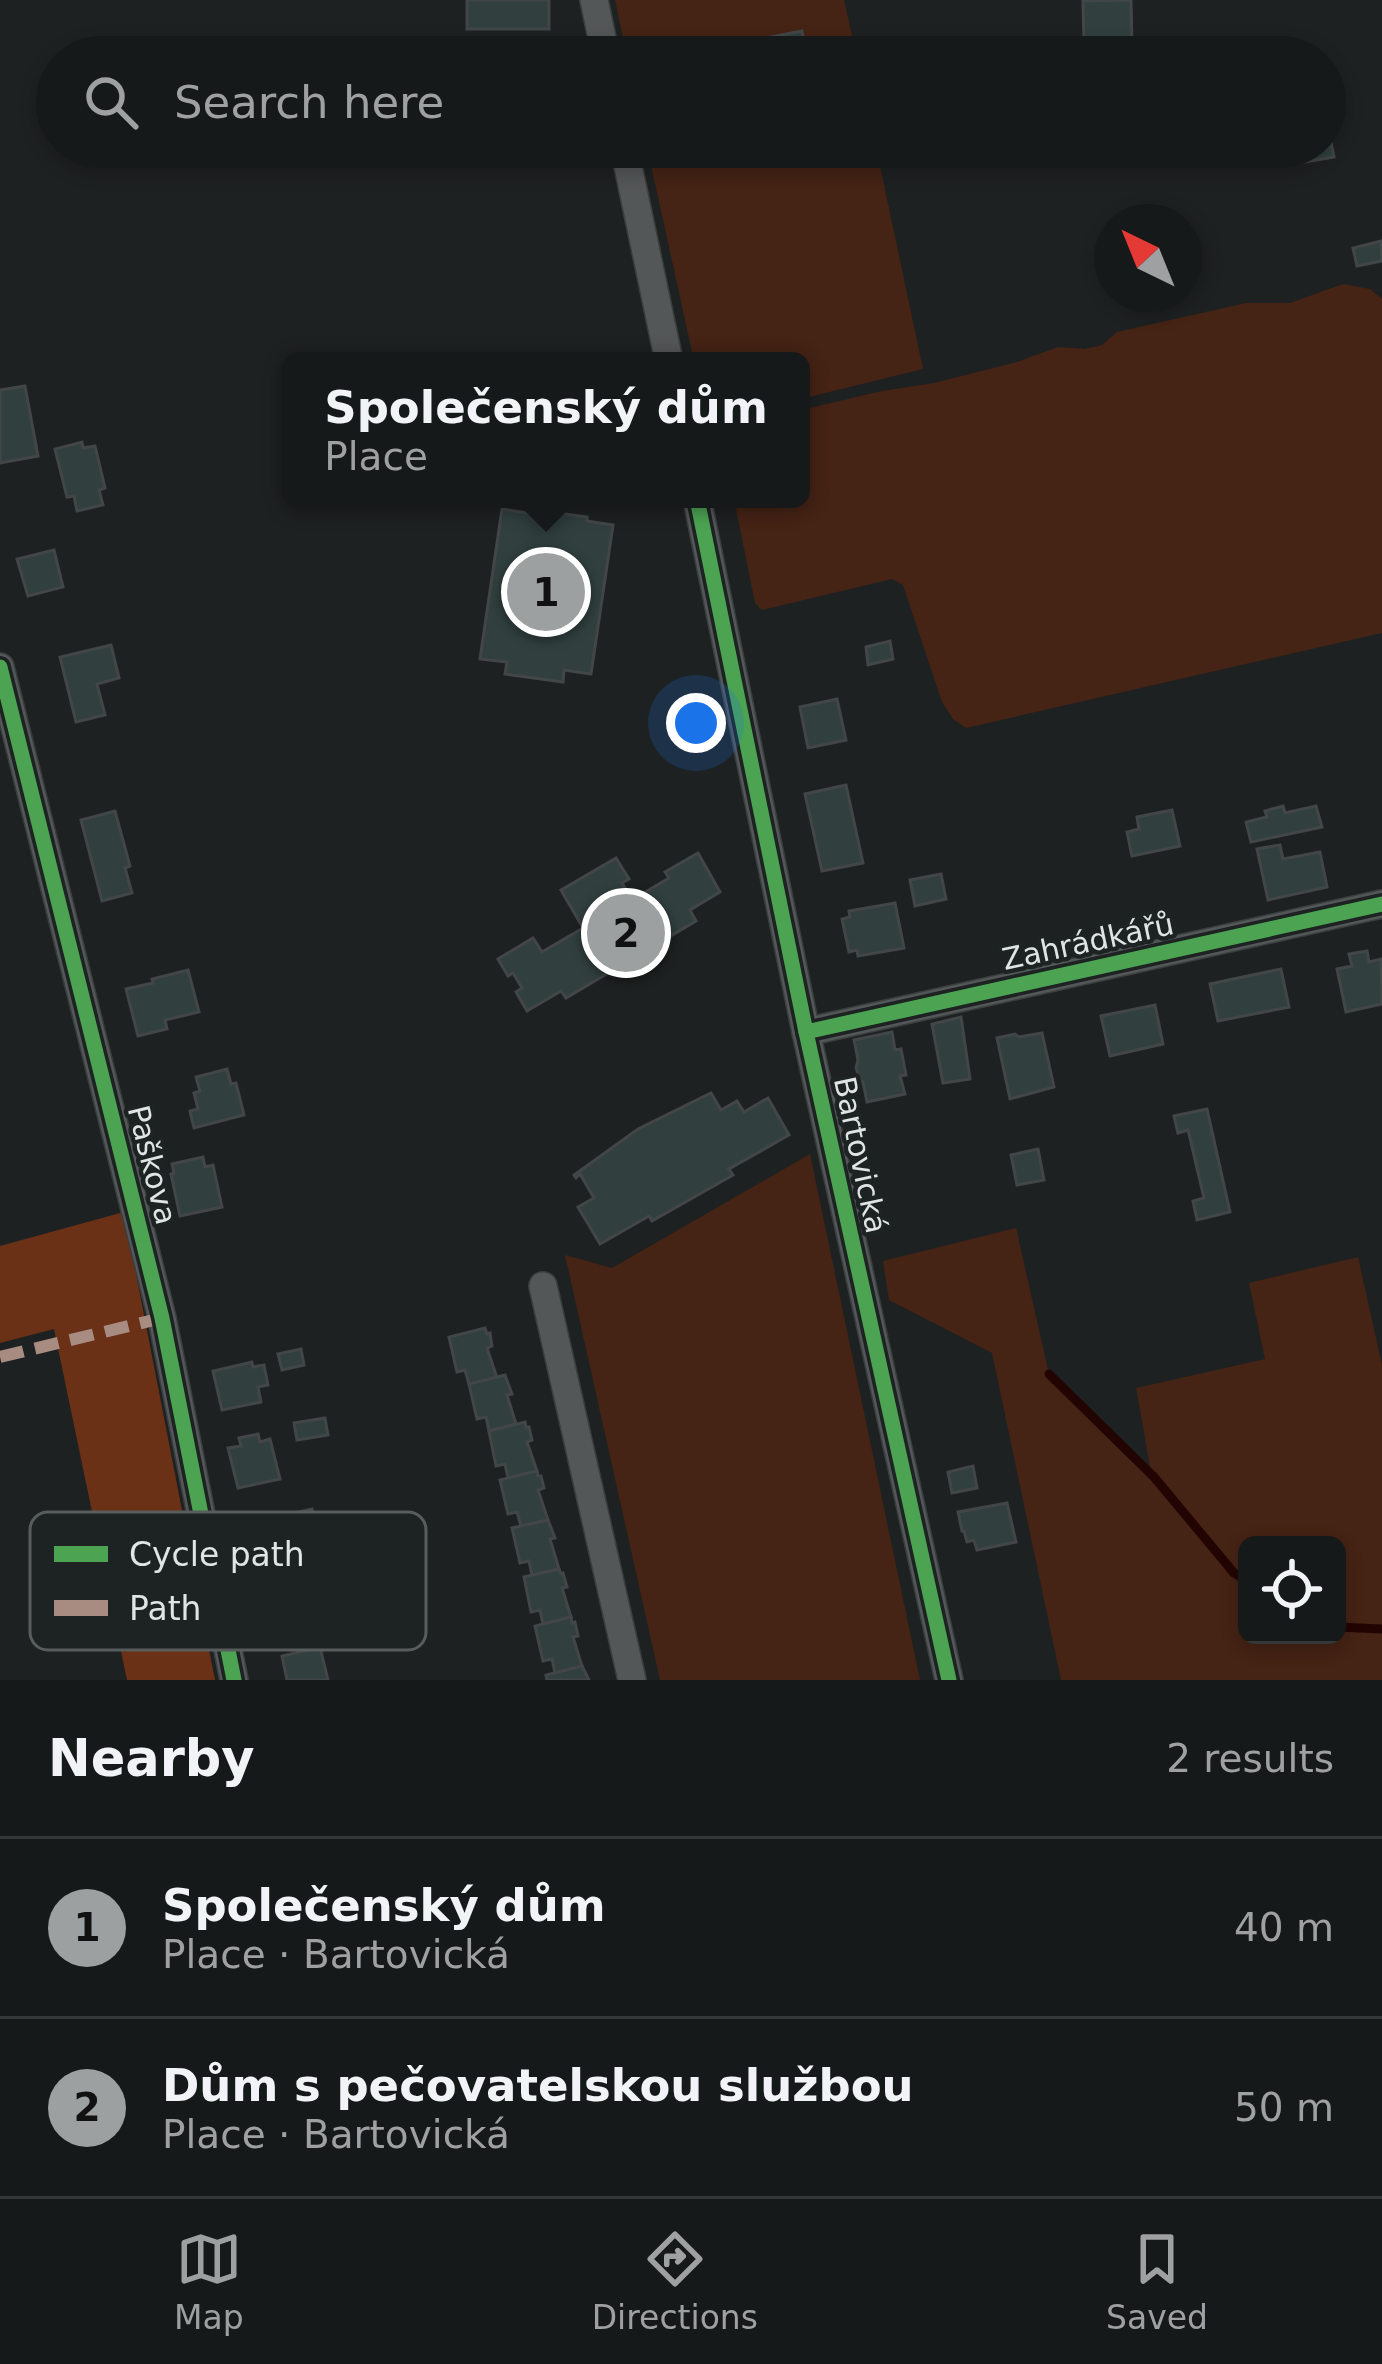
<!DOCTYPE html>
<html lang="en">
<head>
<meta charset="utf-8">
<style>
	body { margin:0; font-family:"DejaVu Sans",sans-serif; background:#232626; color:#f1f3f6 }
	.controls { position:absolute; right:36px; bottom:36px; display:grid; overflow:hidden; border-radius:18px; box-shadow:0 6px 18px #0003 }
	.controls button { width:108px; height:108px; display:grid; place-items:center; padding:0; border:0; border-bottom:3px solid #353838; background:#161919; color:#f1f3f6; font:60px sans-serif }
	.compass { position:absolute; left:1094px; top:204px; width:108px; height:108px; border-radius:50%; background:#161919; box-shadow:0 6px 18px #0003; rotate:317deg }
	.you { position:absolute; left:696px; top:723px; width:42px; height:42px; margin:-30px; border:9px solid #fff; border-radius:50%; background:#1a73e8; box-shadow:0 0 0 18px #1a73e833 }
	.badge { display:grid; place-items:center; width:78px; height:78px; border-radius:50%; background:#9ca0a0; color:#111; font-size:39px; font-weight:700 }
	.pin { position:absolute; translate:-50% -50%; border:6px solid #fff; box-shadow:0 3px 12px #0006 }
	.popup { position:absolute; left:282px; top:352px; width:528px; height:156px; box-sizing:border-box; display:grid; place-content:center; border-radius:18px; background:#161919; filter:drop-shadow(0 3px 9px #0005); font-size:39px; white-space:nowrap; color:#9ea0a2 }
	.popup b { font-size:45px; color:#f1f3f6 }
	.popup::after { content:''; position:absolute; left:50%; top:100%; margin-left:-24px; border:24px solid transparent; border-top-color:#161919 }
	.list { margin:0; padding:0; list-style:none }
	h2 { display:flex; justify-content:space-between; align-items:center; height:156px; margin:0; padding:0 48px; font-size:51px }
	h2 small { font-size:39px; font-weight:400; color:#9ea0a2 }
	.list li { display:grid; grid-template-columns:78px 1fr auto; gap:36px; align-items:center; box-sizing:border-box; height:180px; padding:0 48px; border-top:3px solid #353838 }
	.list b { display:block; font-size:45px; white-space:nowrap }
	.list p { margin:0; font-size:39px; white-space:nowrap; color:#9ea0a2 }
	.list em { font-size:39px; font-style:normal; color:#9ea0a2 }
	.icon { flex:none; width:66px; height:66px; fill:none; stroke:currentColor; stroke-width:2; stroke-linecap:round; stroke-linejoin:round }
	.map { position:relative; flex:none; width:1382px; height:1680px; overflow:hidden }
	.search { position:absolute; background:#161919; box-shadow:0 6px 18px #0003; left:36px; right:36px; top:36px; height:132px; display:flex; align-items:center; gap:30px; box-sizing:border-box; padding:0 42px; border-radius:66px; color:#9ea0a2; font-size:45px }
	.sheet { height:516px; background:#161919 }
	nav { display:flex; justify-content:space-around; align-items:center; box-sizing:border-box; height:168px; border-top:3px solid #353838; background:#161919; font-size:33px; color:#9ea0a2 }
	nav a { display:grid; justify-items:center; gap:6px }
	nav .on { color:#9ca0a0 }
	.map>svg:first-child { display:block }
	.green { fill:#452315; fill-rule:evenodd }
	.forest { fill:#6b3117 }
	.lines { fill:none; stroke-linecap:round; stroke-linejoin:round }
	.stream { stroke:#220503; stroke-width:9 }
	.building { fill:#313f3f; stroke:#434646; stroke-width:3 }
	.street-casing { stroke:#3b3e3e; stroke-width:30 }
	.street { stroke:#545757; stroke-width:27 }
	.quiet { stroke:#a88b81; stroke-width:12; stroke-dasharray:24 12; stroke-linecap:butt }
	.cycleway-casing { stroke:#1d2222; stroke-width:22 }
	.cycleway { stroke:#4ca352; stroke-width:15 }
	.labels { text-anchor:middle; stroke-width:9; stroke-linejoin:round; paint-order:stroke }
	.street-label { font-size:30px; fill:#e0e4e4; stroke:#1d2222 }
	.key { fill:#1d2222; stroke:#585c5c; stroke-width:3 }
	.key-label { font-size:33px; fill:#e0e4e4 }
</style>
</head>
<body>
<div class="map">
<svg width="1382" height="1680" viewBox="0 0 1382 1680">
	<rect width="100%" height="100%" fill="#1e2121"/>
	<g class="green">
		<polygon points="615,0 844,0 857,57 627,57"/>
		<polygon points="647,147 876,147 923,369 801,399 801,361 694,361"/>
		<polygon points="1343,284 1370,289 1382,299 1382,633 966,728 953,719 942,702 903,585 892,579 762,610 755,603 734,499 801,499 801,410 882,391 934,383 1017,362 1058,347 1085,349 1102,345 1117,332 1246,303 1290,303"/>
		<polygon points="810,1154 920,1680 660,1680 565,1255 612,1268"/>
		<path d="M1016,1228L1049,1374L1152,1478L1136,1388L1265,1359L1249,1283L1358,1257L1382,1365V1680H1061L992,1353L889,1300L883,1261ZM1337,1545V1635H1247V1545Z"/>
	</g>
	<polygon class="forest" points="124,1212 215,1680 127,1680 54,1329 0,1343 0,1246"/>
	<g class="lines">
		<g class="stream">
			<polyline points="1049,1374 1154,1477 1234,1573 1247,1581"/>
			<polyline points="1337,1627 1382,1629"/>
		</g>
	</g>
	<g class="building">
		<rect x="467" y="0" width="82" height="29"/>
		<polygon points="1131,0 1132,46 1084,47 1083,1"/>
		<polygon points="802,31 804,43 774,50 771,37"/>
		<polygon points="1328,128 1334,157 1299,163 1296,147 1325,147 1325,129"/>
		<polygon points="1381,241 1382,261 1357,266 1353,248"/>
		<polygon points="25,386 38,456 0,463 0,390"/>
		<polygon points="82,442 83,448 95,446 105,488 99,490 103,505 77,511 74,496 67,497 55,449"/>
		<polygon points="502,509 528,513 529,509 587,517 587,521 613,525 591,674 564,670 563,682 505,674 507,662 480,659"/>
		<polygon points="54,550 63,587 28,596 17,559"/>
		<polygon points="890,641 893,659 868,665 866,647"/>
		<polygon points="111,645 119,678 97,684 105,715 76,722 60,657"/>
		<polygon points="837,699 846,740 808,748 800,707"/>
		<polygon points="846,785 863,863 822,871 805,794"/>
		<polygon points="1283,806 1285,813 1316,806 1322,827 1251,842 1246,822 1267,817 1265,811"/>
		<polygon points="1172,810 1180,846 1132,856 1127,832 1139,829 1137,817"/>
		<polygon points="115,811 130,866 125,868 132,893 102,901 81,820"/>
		<polygon points="1280,845 1283,859 1320,852 1327,887 1268,900 1257,849"/>
		<polygon points="698,853 720,892 690,910 696,921 566,998 561,991 527,1011 516,992 522,988 513,973 508,976 498,959 533,938 542,952 583,928 561,890 616,858 629,879 622,883 632,900 669,878 665,872"/>
		<polygon points="941,874 946,899 915,906 910,880"/>
		<polygon points="895,903 904,948 858,956 857,950 849,952 842,919 850,917 849,911"/>
		<polygon points="1367,951 1369,962 1381,959 1382,1004 1346,1012 1337,969 1352,966 1349,954"/>
		<polygon points="1281,969 1289,1007 1218,1021 1210,984"/>
		<polygon points="188,970 199,1012 165,1020 167,1029 138,1036 126,989 153,983 152,979"/>
		<polygon points="1155,1005 1163,1044 1110,1056 1101,1016"/>
		<polygon points="961,1017 970,1079 943,1083 932,1024"/>
		<polygon points="892,1032 895,1050 901,1049 906,1075 900,1076 905,1094 867,1102 863,1082 861,1083 856,1068 858,1060 854,1040"/>
		<polygon points="1042,1033 1054,1087 1010,1099 997,1038 1015,1034 1019,1037"/>
		<polygon points="227,1069 231,1084 236,1083 244,1115 194,1128 190,1111 198,1109 194,1093 200,1091 196,1077"/>
		<polygon points="711,1093 721,1110 737,1101 744,1112 768,1098 789,1135 729,1169 733,1175 652,1221 649,1216 600,1244 578,1207 594,1198 580,1174 576,1178 574,1175 638,1129"/>
		<polygon points="1207,1109 1230,1212 1197,1220 1193,1201 1204,1198 1188,1130 1178,1133 1174,1116"/>
		<polygon points="1038,1149 1044,1180 1017,1185 1011,1155"/>
		<polygon points="203,1157 205,1167 213,1165 222,1207 180,1216 171,1174 174,1173 172,1164"/>
		<polygon points="485,1328 487,1334 490,1333 492,1346 487,1348 497,1378 469,1384 465,1370 457,1372 449,1337"/>
		<polygon points="301,1349 304,1365 282,1370 278,1354"/>
		<polygon points="252,1362 253,1367 264,1365 268,1385 258,1387 261,1402 222,1410 213,1371"/>
		<polygon points="505,1375 512,1394 507,1395 516,1424 489,1431 486,1417 477,1419 469,1384"/>
		<polygon points="325,1418 328,1435 297,1440 294,1423"/>
		<polygon points="525,1422 526,1427 529,1427 532,1440 527,1442 537,1471 508,1478 505,1464 496,1466 489,1431"/>
		<polygon points="258,1434 260,1442 270,1439 280,1479 238,1488 228,1448 241,1446 239,1438"/>
		<polygon points="973,1466 977,1488 952,1493 948,1472"/>
		<polygon points="537,1471 538,1476 541,1476 544,1488 538,1490 548,1520 521,1526 517,1512 508,1514 500,1480"/>
		<polygon points="1007,1503 1016,1542 977,1550 974,1540 967,1542 964,1531 962,1531 958,1512"/>
		<polygon points="312,1509 323,1558 330,1557 337,1589 296,1598 277,1517"/>
		<polygon points="548,1520 555,1538 550,1539 559,1569 532,1575 529,1561 520,1563 512,1528"/>
		<polygon points="559,1569 561,1574 563,1573 567,1587 562,1588 571,1617 543,1624 540,1610 531,1612 524,1577"/>
		<polygon points="571,1617 572,1623 575,1622 578,1636 573,1637 582,1666 555,1673 552,1659 543,1661 535,1626"/>
		<polygon points="320,1647 328,1680 287,1680 282,1656"/>
		<polygon points="582,1666 589,1680 547,1680 546,1675"/>
	</g>
	<g class="lines">
		<g class="street-casing">
			<g id="street">
				<polyline points="594,0 606,57"/>
				<polyline points="624,147 669,361"/>
				<polyline points="697,499 806,1032 949,1680"/>
				<polyline points="0,667 162,1318 234,1680"/>
				<polyline points="806,1032 1382,904"/>
				<polyline points="543,1286 632,1680"/>
			</g>
		</g>
		<use href="#street" class="street"/>
		<polyline class="quiet" points="0,1357 162,1318"/>
		<g class="cycleway-casing">
			<g id="cycleway">
				<polyline points="697,499 806,1032 949,1680"/>
				<polyline points="0,667 162,1318 234,1680"/>
				<polyline points="806,1032 1382,904"/>
			</g>
		</g>
		<use href="#cycleway" class="cycleway"/>
	</g>
	<g class="labels">
		<g class="street-label">
			<text transform="translate(1088 942) rotate(-12)" y="10">Zahrádkářů</text>
			<text transform="translate(860 1155) rotate(78)" y="10">Bartovická</text>
			<text transform="translate(152 1165) rotate(76)" y="10">Paškova</text>
		</g>
	</g>
	<rect x="30" y="1512" width="396" height="138" rx="18" class="key"/>
	<rect x="54" y="1546" width="54" height="16" fill="#4ca352"/>
	<rect x="54" y="1600" width="54" height="16" fill="#a88b81"/>
	<g class="key-label">
		<text x="129" y="1566">Cycle path</text>
		<text x="129" y="1620">Path</text>
	</g>
</svg>
<div class="controls">
<button><svg class="icon" aria-label="locate" viewBox="0 0 24 24"><circle cx="12" cy="12" r="6"/><path d="M12 2v4M12 18v4M2 12h4M18 12h4"/></svg></button>
</div>
<svg class="compass" viewBox="-18 -18 36 36"><path d="M0-13l5 13h-10z" fill="#e53935"/><path d="M0 13l5-13h-10z" fill="#9ea0a2"/></svg>
<div class="you"></div>
<div class="pin badge" style="left:546px;top:592px">1</div>
<div class="popup"><b>Společenský dům</b>Place</div>
<div class="pin badge" style="left:626px;top:933px">2</div>
<div class="search"><svg class="icon" aria-label="search" viewBox="0 0 24 24"><circle cx="10" cy="10" r="6"/><path d="M15 15l6 6"/></svg>Search here</div>
</div>
<section class="sheet">
<h2>Nearby<small>2 results</small></h2>
<ul class="list">
<li><span class="badge">1</span><div><b>Společenský dům</b><p>Place · Bartovická</p></div><em>40 m</em></li>
<li><span class="badge">2</span><div><b>Dům s pečovatelskou službou</b><p>Place · Bartovická</p></div><em>50 m</em></li>
</ul>
</section>
<nav>
<a class="on"><svg class="icon" aria-label="map" viewBox="0 0 24 24"><path d="M3 6l6-2 6 2 6-2v14l-6 2-6-2-6 2zM9 4v14M15 6v14"/></svg>Map</a>
<a><svg class="icon" aria-label="directions" viewBox="0 0 24 24"><path d="M12 3l9 9-9 9-9-9zM9 14v-3h6M13 9l2 2-2 2"/></svg>Directions</a>
<a><svg class="icon" aria-label="saved" viewBox="0 0 24 24"><path d="M7 4h10v16l-5-4-5 4z"/></svg>Saved</a>
</nav>
</body>
</html>
